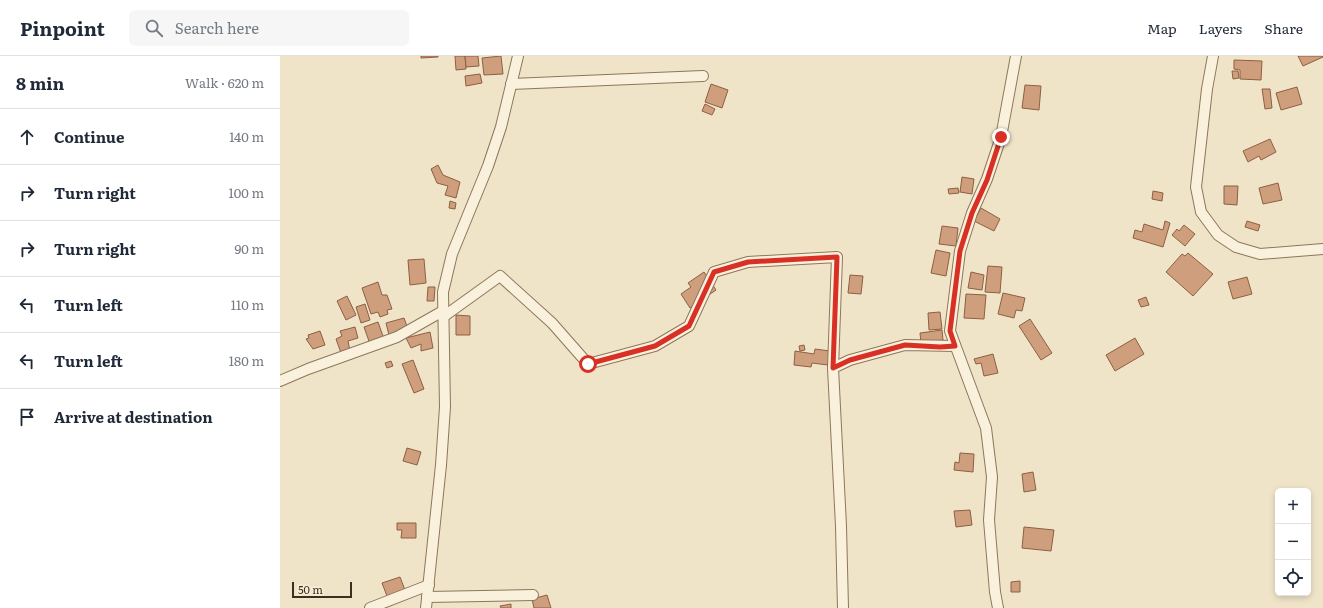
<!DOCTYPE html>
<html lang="en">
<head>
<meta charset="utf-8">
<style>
	body { margin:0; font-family:Literata,serif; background:#f6f6f7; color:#1f2937 }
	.controls { position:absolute; right:12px; bottom:12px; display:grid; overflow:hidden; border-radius:6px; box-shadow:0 2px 6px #0003 }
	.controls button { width:36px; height:36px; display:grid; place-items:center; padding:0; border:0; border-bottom:1px solid #e0e1e3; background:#fff; color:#1f2937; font:20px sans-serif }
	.scale { position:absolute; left:12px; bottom:10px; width:60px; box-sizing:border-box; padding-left:4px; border:2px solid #3d2e20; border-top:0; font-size:11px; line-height:14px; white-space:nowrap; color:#3d2e20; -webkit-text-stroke:3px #f7eed8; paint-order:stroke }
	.stop { position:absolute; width:12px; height:12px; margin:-9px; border:3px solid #d93025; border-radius:50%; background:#fff }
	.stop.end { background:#d93025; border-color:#fff; box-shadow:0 1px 4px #0008 }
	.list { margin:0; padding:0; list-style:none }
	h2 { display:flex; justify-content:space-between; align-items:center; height:52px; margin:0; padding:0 16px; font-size:17px }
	h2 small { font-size:13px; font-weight:400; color:#747a83 }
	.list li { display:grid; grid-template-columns:26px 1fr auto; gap:12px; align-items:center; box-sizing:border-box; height:56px; padding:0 16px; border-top:1px solid #e0e1e3 }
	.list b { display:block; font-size:15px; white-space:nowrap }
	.list em { font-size:13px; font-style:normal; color:#747a83 }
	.icon { flex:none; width:22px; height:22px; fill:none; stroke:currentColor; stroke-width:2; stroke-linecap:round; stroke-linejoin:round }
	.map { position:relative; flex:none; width:1043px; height:552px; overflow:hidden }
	header { display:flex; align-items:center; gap:24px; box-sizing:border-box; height:56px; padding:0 20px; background:#fff; border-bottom:1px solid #e0e1e3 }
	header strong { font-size:19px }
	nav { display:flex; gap:22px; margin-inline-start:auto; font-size:14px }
	.search { width:280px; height:36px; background:#f6f6f7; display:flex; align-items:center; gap:10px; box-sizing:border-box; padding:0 14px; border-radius:6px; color:#747a83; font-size:15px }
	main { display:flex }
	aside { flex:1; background:#fff }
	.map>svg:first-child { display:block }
	.building { fill:#cf9f7d; stroke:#8d5f41 }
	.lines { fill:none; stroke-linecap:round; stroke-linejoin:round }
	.minor-casing { stroke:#8d765c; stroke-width:12 }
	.minor { stroke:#faf1dc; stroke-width:10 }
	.route { stroke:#d93025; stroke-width:5 }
</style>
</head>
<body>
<header>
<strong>Pinpoint</strong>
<div class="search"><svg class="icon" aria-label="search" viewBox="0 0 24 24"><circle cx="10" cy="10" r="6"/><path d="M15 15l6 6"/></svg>Search here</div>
<nav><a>Map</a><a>Layers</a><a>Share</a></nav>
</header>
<main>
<aside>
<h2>8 min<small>Walk · 620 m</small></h2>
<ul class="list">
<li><svg class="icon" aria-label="ahead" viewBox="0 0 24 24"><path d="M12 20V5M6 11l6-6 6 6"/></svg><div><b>Continue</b></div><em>140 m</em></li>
<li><svg class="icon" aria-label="right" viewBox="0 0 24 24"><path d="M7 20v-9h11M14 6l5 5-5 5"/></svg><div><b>Turn right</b></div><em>100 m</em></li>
<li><svg class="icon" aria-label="right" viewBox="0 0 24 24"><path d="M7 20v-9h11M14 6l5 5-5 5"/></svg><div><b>Turn right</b></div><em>90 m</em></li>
<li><svg class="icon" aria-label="left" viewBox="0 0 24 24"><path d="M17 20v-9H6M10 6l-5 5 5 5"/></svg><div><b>Turn left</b></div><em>110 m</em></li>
<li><svg class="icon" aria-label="left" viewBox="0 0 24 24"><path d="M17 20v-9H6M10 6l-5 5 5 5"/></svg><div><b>Turn left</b></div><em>180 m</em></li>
<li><svg class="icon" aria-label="arrive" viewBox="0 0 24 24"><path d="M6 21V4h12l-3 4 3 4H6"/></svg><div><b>Arrive at destination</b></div></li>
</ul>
</aside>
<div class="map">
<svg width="1043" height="552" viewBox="0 0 1043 552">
	<rect width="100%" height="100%" fill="#f0e4c8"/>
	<g class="building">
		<polygon points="141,0 158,0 158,1 141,2"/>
		<polygon points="175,0 185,0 186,13 176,14"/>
		<polygon points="185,0 198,0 199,10 186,11"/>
		<polygon points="221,0 223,18 204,19 202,2"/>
		<polygon points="1018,0 1043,0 1043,1 1023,10"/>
		<polygon points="954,4 982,5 981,24 960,23 960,14 954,13"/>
		<polygon points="952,15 958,15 959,22 953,23"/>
		<polygon points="200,18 202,27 186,30 185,20"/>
		<polygon points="431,28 448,34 442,52 425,46"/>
		<polygon points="745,29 761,30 759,54 742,52"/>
		<polygon points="1017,31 1022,48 1001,54 996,37"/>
		<polygon points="982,33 990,33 992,52 985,53"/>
		<polygon points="425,48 435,53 432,59 422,55"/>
		<polygon points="990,83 996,96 981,104 979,100 968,106 963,95"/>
		<polygon points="158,109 163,119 180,126 176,142 165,139 168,130 157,127 151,113"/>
		<polygon points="682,121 694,123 692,138 680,136"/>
		<polygon points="998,127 1002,144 983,148 979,132"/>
		<polygon points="944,130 958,130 957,149 944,148"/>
		<polygon points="678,132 679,137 669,138 668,133"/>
		<polygon points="873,135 883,137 882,145 872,143"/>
		<polygon points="170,145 176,147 175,153 169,152"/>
		<polygon points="701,152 720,163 714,175 694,165"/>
		<polygon points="885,165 890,167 883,191 853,182 855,174 862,176 864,168 883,174"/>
		<polygon points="967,165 980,169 978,175 965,171"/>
		<polygon points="904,169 915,178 905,190 892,179 897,173 899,175"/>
		<polygon points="662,170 678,172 676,190 659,188"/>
		<polygon points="656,194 670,197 666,220 651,217"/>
		<polygon points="908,197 933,218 913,240 886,216 902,198 905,200"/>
		<polygon points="144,203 146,227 130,229 128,204"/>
		<polygon points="708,210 722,211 720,237 705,236"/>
		<polygon points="424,216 436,234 410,252 401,238 411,231 408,227"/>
		<polygon points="691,216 704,219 702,234 688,232"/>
		<polygon points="570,219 583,220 581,238 568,237"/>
		<polygon points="967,221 972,238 953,243 948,226"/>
		<polygon points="98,226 102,239 107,239 112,253 107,254 108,258 100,261 98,256 91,258 82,232"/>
		<polygon points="148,231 155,231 154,245 147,245"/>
		<polygon points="723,237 745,242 742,255 736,254 734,262 718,258"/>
		<polygon points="686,238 706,239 704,263 684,262"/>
		<polygon points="67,240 76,259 66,264 57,245"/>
		<polygon points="866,241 869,249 861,251 858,244"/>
		<polygon points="85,248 90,264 81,267 76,251"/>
		<polygon points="660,256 662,273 649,274 648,257"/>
		<polygon points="176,259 190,260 190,279 176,279"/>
		<polygon points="124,262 128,273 109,279 106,267"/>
		<polygon points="750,263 772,297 761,304 739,270"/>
		<polygon points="98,266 104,283 90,288 84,271"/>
		<polygon points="75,271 78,282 68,285 70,295 61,297 56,283 62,280 60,275"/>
		<polygon points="662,274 663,284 641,287 640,277"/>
		<polygon points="40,275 45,289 33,293 26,283 29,282 28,279"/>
		<polygon points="150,276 153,292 141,295 141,288 131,292 126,282"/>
		<polygon points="855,282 864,298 835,315 826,299"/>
		<polygon points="524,289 525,294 520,295 519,290"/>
		<polygon points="535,293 550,295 548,309 532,307 531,311 514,309 515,295 534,298"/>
		<polygon points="713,298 718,317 704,320 701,307 696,308 694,303"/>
		<polygon points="133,304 144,333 134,337 122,308"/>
		<polygon points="111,305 113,310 107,312 105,307"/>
		<polygon points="127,392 141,396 137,409 123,405"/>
		<polygon points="680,397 694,398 693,416 674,414 675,406 679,407"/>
		<polygon points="753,416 756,434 744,436 742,418"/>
		<polygon points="690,454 692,469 676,471 674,455"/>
		<polygon points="117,467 136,467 136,482 121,482 122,474 117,474"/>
		<polygon points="744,471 774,474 771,495 742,492"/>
		<polygon points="120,521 125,534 107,540 102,527"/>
		<polygon points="740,525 740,536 731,536 731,526"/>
		<polygon points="267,539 271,552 254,552 252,543"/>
		<polygon points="231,548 231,552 221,552 220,550"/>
	</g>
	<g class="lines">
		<g class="minor-casing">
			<g id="minor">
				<polyline points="933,0 927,33 916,131 921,156 938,179 956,191 980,198 1043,193"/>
				<polyline points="231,28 423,20"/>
				<polyline points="163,261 220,220 272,267 308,308 375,290 409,270 434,216 468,206 557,201 553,312"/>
				<polyline points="0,325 28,313 117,281 163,255"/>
				<polyline points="147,541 253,539"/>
				<polyline points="90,552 149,529"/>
				<polyline points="146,552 161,409 165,351 163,236 172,198 208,110 221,71 238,0"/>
				<polyline points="563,552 561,470 553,312 570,304 625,289 675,290"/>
				<polyline points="718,552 715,536 709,464 712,421 706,372 670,275 680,195 692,157 707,123 721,81 736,0"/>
			</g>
		</g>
		<use href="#minor" class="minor"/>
	</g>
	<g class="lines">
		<polyline class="route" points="308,308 375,290 409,270 434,216 468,206 557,201 553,312 570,304 625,289 660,291 675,290 670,275 680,195 692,157 707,124 721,81"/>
	</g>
</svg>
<div class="controls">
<button>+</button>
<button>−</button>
<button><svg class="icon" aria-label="locate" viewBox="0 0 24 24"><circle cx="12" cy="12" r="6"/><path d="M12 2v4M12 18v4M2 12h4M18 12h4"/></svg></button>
</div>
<div class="scale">50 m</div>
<div class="stop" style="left:308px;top:308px"></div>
<div class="stop end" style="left:721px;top:81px"></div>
</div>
</main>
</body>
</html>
